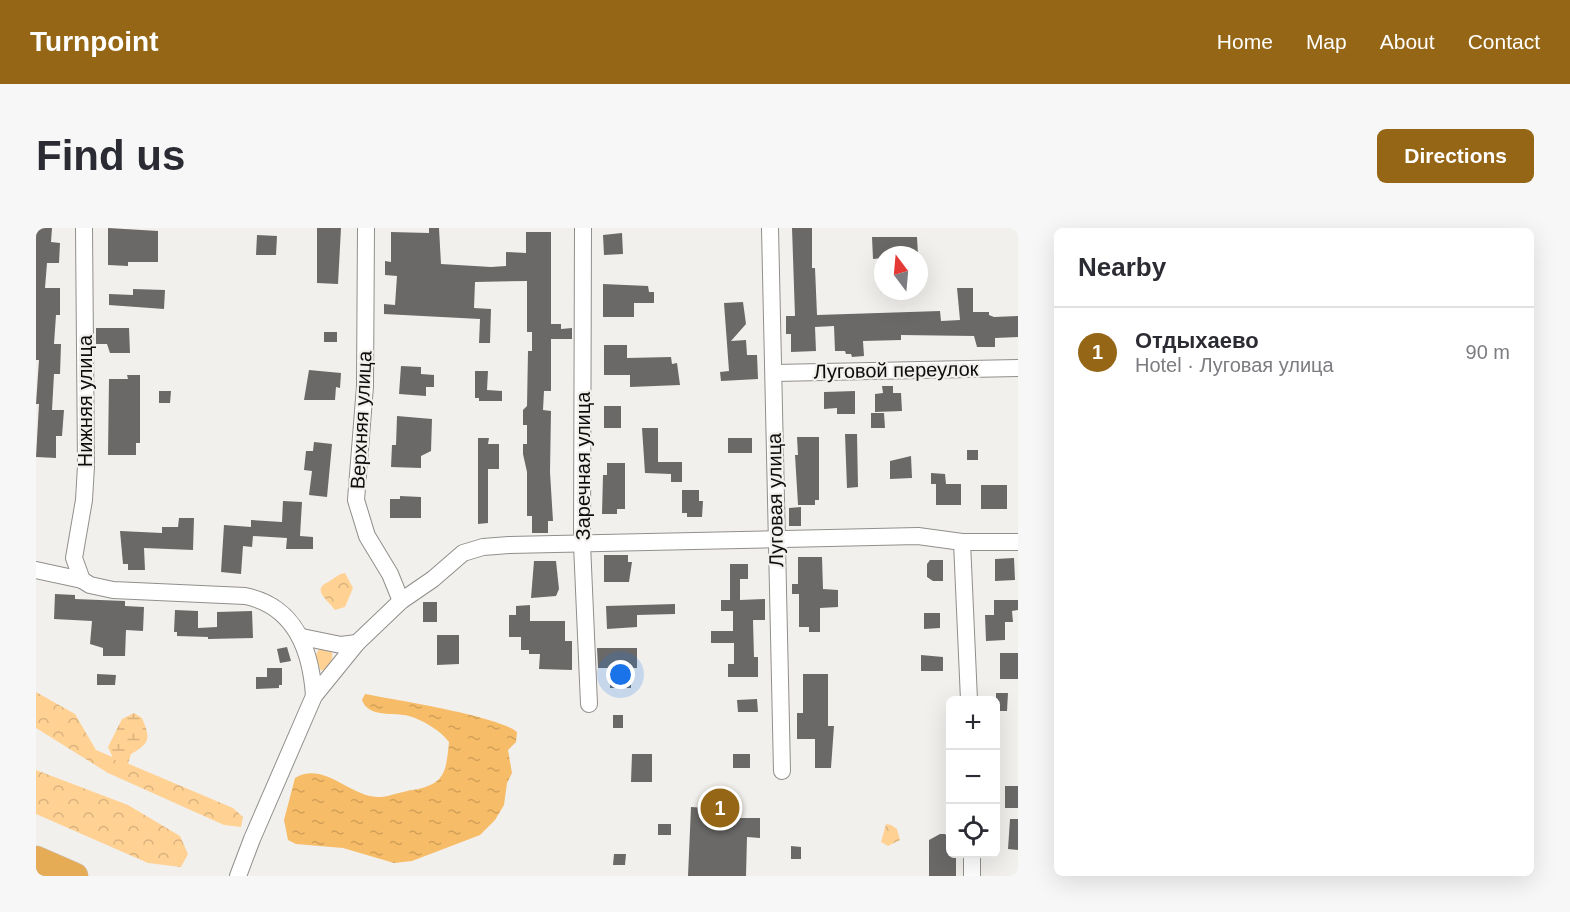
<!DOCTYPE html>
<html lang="en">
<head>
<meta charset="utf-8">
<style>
	body { margin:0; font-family:Helvetica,sans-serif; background:#f7f7f7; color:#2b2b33 }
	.controls { position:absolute; right:18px; bottom:18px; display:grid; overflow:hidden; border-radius:9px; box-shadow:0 6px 24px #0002 }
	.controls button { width:54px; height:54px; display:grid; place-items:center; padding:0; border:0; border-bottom:2px solid #e1e1e2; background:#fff; color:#2b2b33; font:30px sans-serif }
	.compass { position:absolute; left:838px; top:18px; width:54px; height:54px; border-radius:50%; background:#fff; box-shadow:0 6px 24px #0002; rotate:344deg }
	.you { position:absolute; left:585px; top:447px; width:21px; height:21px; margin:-15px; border:4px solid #fff; border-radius:50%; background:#1a73e8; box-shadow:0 0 0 9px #1a73e833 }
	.badge { display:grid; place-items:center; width:39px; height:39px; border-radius:50%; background:#956615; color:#fff; font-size:20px; font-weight:700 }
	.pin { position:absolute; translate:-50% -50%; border:3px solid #fff; box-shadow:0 2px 6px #0006 }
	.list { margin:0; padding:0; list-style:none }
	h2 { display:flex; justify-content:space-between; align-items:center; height:78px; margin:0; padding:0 24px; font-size:26px }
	h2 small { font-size:20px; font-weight:400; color:#7c7c81 }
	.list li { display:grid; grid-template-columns:39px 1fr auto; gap:18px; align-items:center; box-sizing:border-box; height:90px; padding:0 24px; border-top:2px solid #e1e1e2 }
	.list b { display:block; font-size:22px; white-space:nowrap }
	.list p { margin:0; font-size:20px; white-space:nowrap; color:#7c7c81 }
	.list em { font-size:20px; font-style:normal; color:#7c7c81 }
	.icon { flex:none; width:33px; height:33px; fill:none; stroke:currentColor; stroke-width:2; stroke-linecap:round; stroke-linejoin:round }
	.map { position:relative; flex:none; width:982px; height:648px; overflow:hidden; border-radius:9px }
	header { display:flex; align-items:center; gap:36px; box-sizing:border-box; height:84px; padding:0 30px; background:#956615; color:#fff }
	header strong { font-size:28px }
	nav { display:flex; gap:33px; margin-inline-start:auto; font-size:21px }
	.intro { display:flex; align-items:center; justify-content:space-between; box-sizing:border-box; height:144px; padding:0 36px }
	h1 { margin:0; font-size:42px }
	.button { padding:15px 27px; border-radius:9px; background:#956615; color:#fff; font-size:21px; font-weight:700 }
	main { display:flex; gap:36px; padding:0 36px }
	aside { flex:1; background:#fff; border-radius:9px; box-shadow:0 6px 24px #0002 }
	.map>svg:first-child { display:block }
	.grass { fill:#ffd193 }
	.forest { fill:url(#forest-crowns) }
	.wetland { fill:url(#wetland-marsh) }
	.water { fill:url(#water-ripples) }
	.building { fill:#6b6967 }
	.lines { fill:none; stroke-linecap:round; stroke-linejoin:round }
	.minor-casing { stroke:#918f8c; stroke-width:18 }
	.highway-casing { stroke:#cacaca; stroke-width:27 }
	.minor { stroke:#fff; stroke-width:16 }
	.highway { stroke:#e5ab55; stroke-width:26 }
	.labels { text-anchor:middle; stroke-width:4.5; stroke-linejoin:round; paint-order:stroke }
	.street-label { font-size:20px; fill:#0e0d0d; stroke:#f2f0ed }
</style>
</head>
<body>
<header>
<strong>Turnpoint</strong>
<nav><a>Home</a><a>Map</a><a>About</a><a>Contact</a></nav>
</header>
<div class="intro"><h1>Find us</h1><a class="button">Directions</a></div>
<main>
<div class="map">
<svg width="982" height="648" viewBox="0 0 982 648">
	<defs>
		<pattern id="forest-crowns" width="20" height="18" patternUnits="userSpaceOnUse" patternTransform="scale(1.5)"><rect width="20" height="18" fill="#ffd193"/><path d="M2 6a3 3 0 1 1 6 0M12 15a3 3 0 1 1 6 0" fill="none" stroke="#d9b27e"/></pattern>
		<pattern id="wetland-marsh" width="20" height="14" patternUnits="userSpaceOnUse" patternTransform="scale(1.5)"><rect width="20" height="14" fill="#ffd193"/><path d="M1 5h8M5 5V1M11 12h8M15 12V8" fill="none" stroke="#d9b27e"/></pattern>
		<pattern id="water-ripples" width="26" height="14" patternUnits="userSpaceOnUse" patternTransform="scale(1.5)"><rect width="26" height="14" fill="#f6bc68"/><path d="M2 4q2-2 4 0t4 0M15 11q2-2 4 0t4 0" fill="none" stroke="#d2a059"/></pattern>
	</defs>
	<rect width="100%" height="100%" fill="#f2f0ed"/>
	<path class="grass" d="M283,421L295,422C299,431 293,439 285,443L279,428Z"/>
	<g class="forest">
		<path d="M309,345L317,360L309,379L299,382C292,372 275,362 292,354C299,350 302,346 309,345Z"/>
		<polygon points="0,464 39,486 60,522 197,580 207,589 205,599 188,597 72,545 0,500"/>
		<polygon points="0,542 92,577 144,608 152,626 145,639 112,635 0,586"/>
		<polygon points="850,596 855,597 861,601 864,612 852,618 845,614"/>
	</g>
	<path class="wetland" d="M98,485L106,490C115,511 114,515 95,526L92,536L86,537L77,530L72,519L86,491Z"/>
	<path class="water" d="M329,466C360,472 462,488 481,504L480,514L472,522L476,545L471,555L468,577L459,592L444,607L376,633L358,635L307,620L260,616L252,612L248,592L259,550C289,532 315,571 345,569C355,568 367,563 377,562C409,556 410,545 413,514C405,503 387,492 373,488C358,484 332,490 326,472Z"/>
	<g class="building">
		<polygon points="0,0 16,0 15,14 24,15 23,35 11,35 9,60 24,60 24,87 20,87 18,116 25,116 24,146 18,146 16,182 28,182 26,208 20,208 20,230 0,229 3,176 0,176 3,132 0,132"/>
		<polygon points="72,0 122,3 122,34 92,34 92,38 72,37"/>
		<polygon points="281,0 305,0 302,56 281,55"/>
		<polygon points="393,0 403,0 405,36 455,39 470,38 470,24 490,25 490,4 515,4 515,96 525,96 525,101 536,100 536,111 515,111 515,163 508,163 507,182 515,183 514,244 517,293 512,293 512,305 496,305 496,288 491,288 491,244 487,226 487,216 491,216 491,197 487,197 487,182 491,178 492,123 496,123 496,104 491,104 491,53 439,54 438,80 455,81 454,115 443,115 444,91 348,86 348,76 359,77 361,48 349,47 349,33 355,34 355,4 393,5"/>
		<polygon points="756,0 776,0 776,40 779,40 781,87 904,83 905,93 924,92 921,60 937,60 937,84 953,84 953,87 958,89 982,88 982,109 959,110 959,119 941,119 938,108 865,107 865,112 827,113 828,128 816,129 815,126 810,126 809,123 799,123 798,98 779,99 780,123 755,124 755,106 750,106 750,88 759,88"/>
		<polygon points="586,5 587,26 568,27 567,7"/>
		<polygon points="221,7 241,8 240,27 220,27"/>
		<polygon points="836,9 881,9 882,27 847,27 847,30 837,31"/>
		<polygon points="567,56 612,58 613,64 618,64 618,75 598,75 598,89 567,89"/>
		<polygon points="97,61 129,62 128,81 73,77 73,66 97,67"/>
		<polygon points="707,74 710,96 695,113 710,112 711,127 721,127 722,151 685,153 684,144 693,143 688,75"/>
		<polygon points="60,100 93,100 94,125 74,125 71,116 60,116"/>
		<rect x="288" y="104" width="13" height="10"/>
		<polygon points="568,117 591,117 591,130 635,129 636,136 641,135 644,157 594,159 594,147 568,147"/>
		<polygon points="365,138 385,139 385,146 398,147 398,159 390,159 390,168 363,166"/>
		<polygon points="273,142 305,145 304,160 300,159 299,172 268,172"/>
		<polygon points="439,143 452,143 451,162 466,163 466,173 443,173 443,170 439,170"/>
		<polygon points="91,147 104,147 104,215 100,215 100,227 72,227 73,151 92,151"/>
		<polygon points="846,158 857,158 857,165 865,165 866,183 839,184 839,166 847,165"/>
		<polygon points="123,163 135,163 134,175 123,175"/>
		<polygon points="819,163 819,186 801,186 801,180 788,181 788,164"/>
		<rect x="568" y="178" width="17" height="22"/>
		<polygon points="835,185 848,185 849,200 835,200"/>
		<polygon points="361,188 396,191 395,223 385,228 385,240 355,239 356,217 360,217"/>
		<polygon points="606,200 622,200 622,234 646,234 646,254 635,254 635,246 609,245"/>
		<polygon points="809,206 821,206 822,259 811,260"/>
		<polygon points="761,209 783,209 783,272 779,272 779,277 762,277 759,227 762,227"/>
		<polygon points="442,210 453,210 452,216 463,216 463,241 452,241 452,295 442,296"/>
		<rect x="692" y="210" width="24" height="15"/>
		<polygon points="278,214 296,216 291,269 273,267 276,243 268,242 270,223 277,223"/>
		<rect x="931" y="222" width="11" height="10"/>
		<polygon points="875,228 876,250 854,251 854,233"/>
		<polygon points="571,235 589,235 589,281 581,281 581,286 566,286 567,247 571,247"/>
		<polygon points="895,245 909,246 910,256 925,256 925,277 900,277 900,256 895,256"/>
		<rect x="945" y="257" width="26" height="24"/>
		<polygon points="646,262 663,262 663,273 667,273 666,289 651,289 651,285 646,285"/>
		<polygon points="364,268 385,269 385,290 354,290 354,271 364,271"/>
		<polygon points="247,273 266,274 264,308 277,309 277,321 250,321 251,310 217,308 216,319 207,318 205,346 185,344 188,297 215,299 215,292 246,294"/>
		<polygon points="765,279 765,298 753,298 753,280"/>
		<polygon points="143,290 158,290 157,322 108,320 109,342 92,342 92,336 87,336 84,303 126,305 126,299 142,299"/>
		<polygon points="568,327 592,327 592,334 596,334 593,354 568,354"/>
		<polygon points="762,329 786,329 787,361 802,362 802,379 784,380 784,404 773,404 773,399 763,399 763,366 756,366 756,356 762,356"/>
		<polygon points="978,330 979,352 959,353 959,331"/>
		<polygon points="894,332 907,332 907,353 897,353 891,349 891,336"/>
		<polygon points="498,333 520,333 523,361 520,368 495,370"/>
		<polygon points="694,336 712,336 712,351 704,351 704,372 729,371 729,392 717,392 718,429 722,429 722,449 692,449 692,436 698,436 698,415 675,415 675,403 697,403 697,383 685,383 685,372 694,372"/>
		<polygon points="19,366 39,367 39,371 89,373 89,378 108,379 107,403 90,402 89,428 67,428 67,420 54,416 56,393 18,391"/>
		<polygon points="958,372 982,372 982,382 976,383 977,394 969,394 969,412 950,413 949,387 958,387"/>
		<rect x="387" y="374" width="14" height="20"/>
		<polygon points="639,376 639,386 601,387 601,399 571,401 570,378"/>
		<polygon points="494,377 494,393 529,393 529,413 536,413 536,442 503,441 504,426 493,426 493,422 485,422 485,409 473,409 473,387 480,387 480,378"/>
		<polygon points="139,382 162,383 162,400 181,399 181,384 216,383 217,410 172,411 172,409 141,408 141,404 138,404"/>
		<polygon points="888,385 904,385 904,400 888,401"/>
		<polygon points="401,407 423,407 423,436 401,437"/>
		<polygon points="251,419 255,433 244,435 241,421"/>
		<polygon points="561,420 601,420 601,440 597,440 595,444 595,460 574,460 574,440 562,440"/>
		<rect x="964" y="425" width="18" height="26"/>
		<polygon points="885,427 907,429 907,443 885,443"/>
		<polygon points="231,440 246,440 246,457 243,457 243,460 220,461 220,449 231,449"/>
		<polygon points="61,446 80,447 79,457 61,457"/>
		<polygon points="767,446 792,446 792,498 798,498 795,540 779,540 779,511 761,511 761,485 767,485"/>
		<polygon points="960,465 972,465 971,483 960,483"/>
		<polygon points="721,471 722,484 702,484 701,472"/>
		<rect x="577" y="487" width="10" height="13"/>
		<polygon points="596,526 616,526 616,554 595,554"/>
		<rect x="697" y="526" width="17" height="14"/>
		<rect x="969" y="558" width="13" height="22"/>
		<polygon points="684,578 696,578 696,590 724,590 724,610 711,609 710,648 652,648 655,579 684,581"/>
		<polygon points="974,591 982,591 982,622 972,621"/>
		<rect x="622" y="596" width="13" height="11"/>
		<polygon points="904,606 909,606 915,612 915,626 920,626 920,648 893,648 893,612"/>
		<polygon points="755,618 765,619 765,631 755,631"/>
		<polygon points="578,626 590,626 589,637 577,637"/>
	</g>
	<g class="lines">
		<g class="minor-casing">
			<g id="minor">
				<path d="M48,0L50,238L48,272L38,330L46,352L54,357L77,362L209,368C259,378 275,422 278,468"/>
				<polyline points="330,0 329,158 320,272 331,308 354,346 365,373"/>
				<polyline points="547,0 546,316 553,476"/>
				<polyline points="734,0 746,543"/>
				<polyline points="738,145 982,140"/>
				<polyline points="926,314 933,472"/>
				<polyline points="0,342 46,352"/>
				<polyline points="266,409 305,417 321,415"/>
				<polyline points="936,626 936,648"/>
				<polyline points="202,648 216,611 278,468 321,415 365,373 397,351 427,325 447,319 473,317 882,308 926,314 982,314"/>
			</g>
		</g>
		<g class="highway-casing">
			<polyline id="highway" points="0,631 39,648"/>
		</g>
		<use href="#minor" class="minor"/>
		<use href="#highway" class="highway"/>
	</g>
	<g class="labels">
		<g class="street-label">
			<text transform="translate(860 142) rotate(-1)" y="7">Луговой переулок</text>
			<text transform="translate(49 173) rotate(-90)" y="7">Нижняя улица</text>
			<text transform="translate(325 192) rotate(-87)" y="7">Верхняя улица</text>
			<text transform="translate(547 238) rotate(-90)" y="7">Заречная улица</text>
			<text transform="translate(739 272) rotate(-91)" y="7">Луговая улица</text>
		</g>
	</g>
</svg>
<div class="controls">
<button>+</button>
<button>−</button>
<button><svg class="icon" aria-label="locate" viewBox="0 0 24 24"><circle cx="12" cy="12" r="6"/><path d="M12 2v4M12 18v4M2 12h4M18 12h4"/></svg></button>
</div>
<svg class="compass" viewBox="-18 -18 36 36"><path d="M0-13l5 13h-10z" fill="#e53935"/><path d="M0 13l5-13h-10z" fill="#7c7c81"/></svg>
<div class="you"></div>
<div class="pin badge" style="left:684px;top:580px">1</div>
</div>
<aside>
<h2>Nearby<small></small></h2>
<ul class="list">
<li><span class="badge">1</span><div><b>Отдыхаево</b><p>Hotel · Луговая улица</p></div><em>90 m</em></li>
</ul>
</aside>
</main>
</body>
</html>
